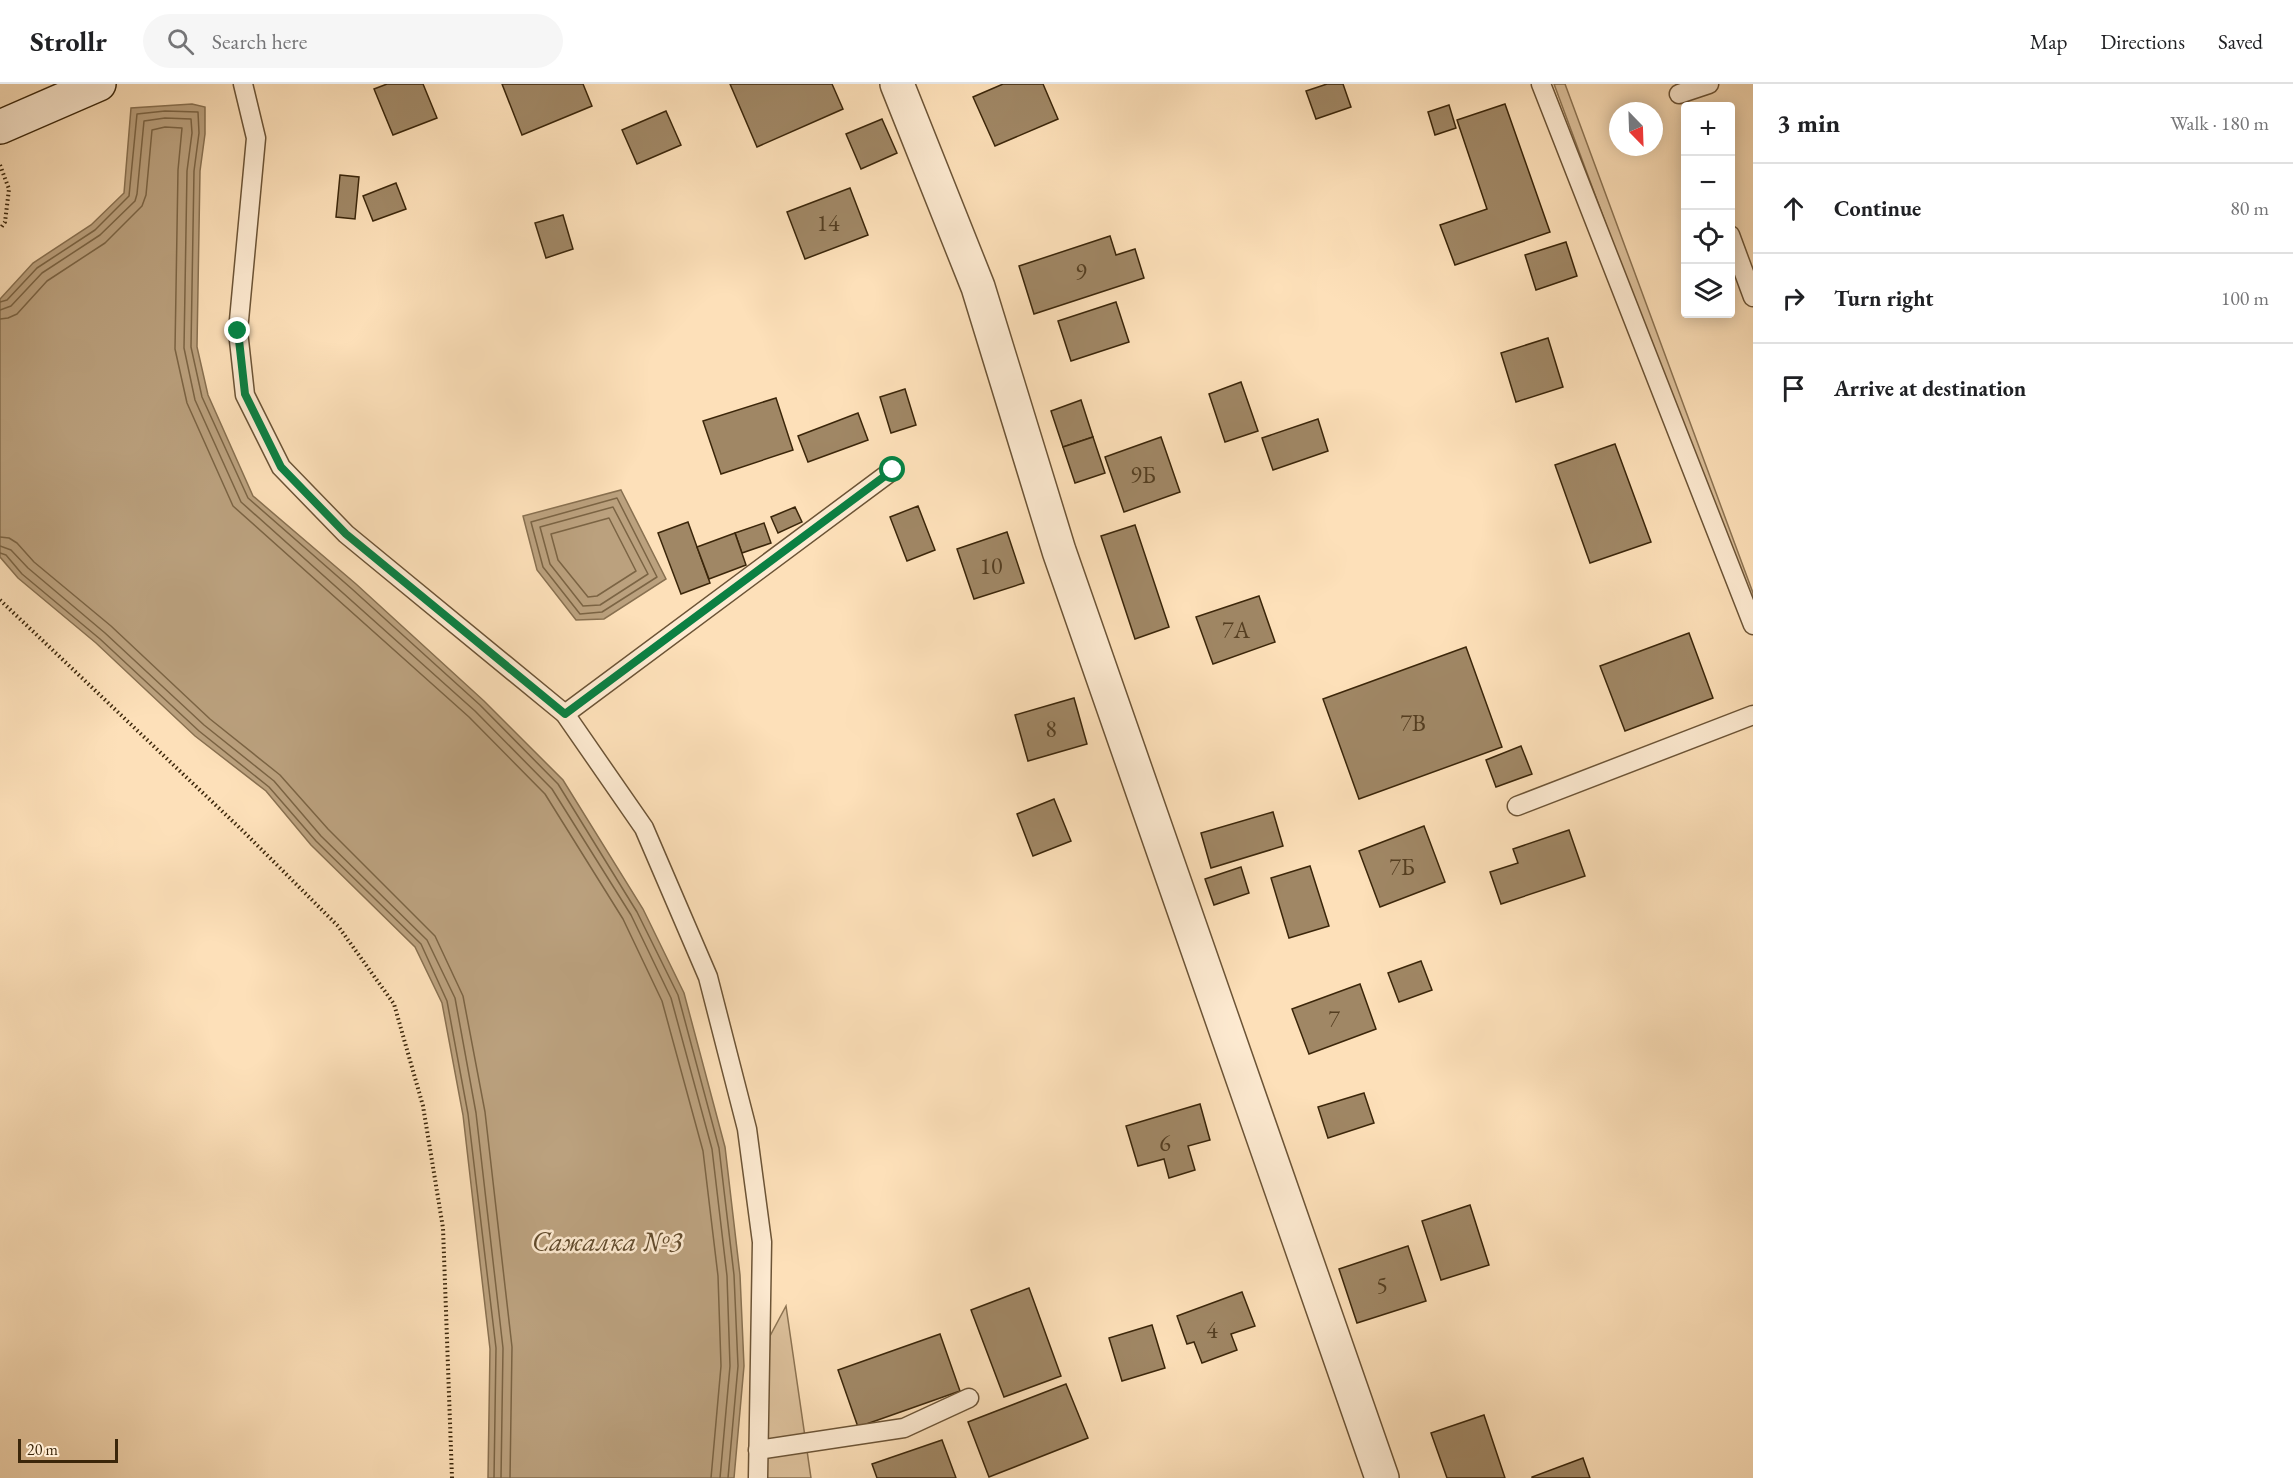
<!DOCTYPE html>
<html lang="en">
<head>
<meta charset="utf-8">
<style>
	body { margin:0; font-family:"EB Garamond",serif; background:#f6f6f6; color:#202124 }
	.controls { position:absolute; right:18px; top:18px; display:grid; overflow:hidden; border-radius:6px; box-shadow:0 3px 15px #0003 }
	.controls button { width:54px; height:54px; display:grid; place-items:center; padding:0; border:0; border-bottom:2px solid #e0e0e0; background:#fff; color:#202124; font:30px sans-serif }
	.compass { position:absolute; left:1609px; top:18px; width:54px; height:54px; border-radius:50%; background:#fff; box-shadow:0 3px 15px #0003; rotate:157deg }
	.scale { position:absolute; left:18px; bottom:15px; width:100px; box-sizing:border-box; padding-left:6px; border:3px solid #3b260a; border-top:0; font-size:16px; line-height:21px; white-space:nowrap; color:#3b260a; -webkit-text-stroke:4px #feebd2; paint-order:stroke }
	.stop { position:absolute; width:18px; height:18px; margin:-14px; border:4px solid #0b8043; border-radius:50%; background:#fff }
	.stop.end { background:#0b8043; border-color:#fff; box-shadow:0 2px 6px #0008 }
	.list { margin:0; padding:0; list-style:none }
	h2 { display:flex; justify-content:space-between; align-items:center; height:78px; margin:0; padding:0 24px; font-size:26px }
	h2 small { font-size:20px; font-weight:400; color:#757577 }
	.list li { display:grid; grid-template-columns:39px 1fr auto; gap:18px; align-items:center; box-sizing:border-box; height:90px; padding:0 24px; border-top:2px solid #e0e0e0 }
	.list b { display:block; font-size:22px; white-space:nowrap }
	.list em { font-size:20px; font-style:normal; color:#757577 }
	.icon { flex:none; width:33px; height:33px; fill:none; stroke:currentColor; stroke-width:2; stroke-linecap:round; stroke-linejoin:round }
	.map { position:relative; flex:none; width:1753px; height:1394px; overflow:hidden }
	header { display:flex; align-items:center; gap:36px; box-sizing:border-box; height:84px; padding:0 30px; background:#fff; border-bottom:2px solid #e0e0e0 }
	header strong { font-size:28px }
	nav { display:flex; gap:33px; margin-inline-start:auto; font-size:21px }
	.search { width:420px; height:54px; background:#f6f6f6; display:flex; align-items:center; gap:15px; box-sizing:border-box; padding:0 21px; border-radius:33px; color:#757577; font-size:22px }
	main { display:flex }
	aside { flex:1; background:#fff }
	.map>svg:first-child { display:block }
	.green { fill:#dcc09b; stroke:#8c7352; stroke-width:1.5 }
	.water { fill:#bba17e; stroke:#887050; stroke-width:1.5 }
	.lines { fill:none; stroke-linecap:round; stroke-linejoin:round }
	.shore { stroke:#7b6444; stroke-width:1.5 }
	.building { fill:#a08765; stroke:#3b260a; stroke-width:1.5 }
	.lane-casing { stroke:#6c5436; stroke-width:21 }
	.street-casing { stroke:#6c5436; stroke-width:36 }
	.secondary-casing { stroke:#3b260a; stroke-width:36 }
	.path { stroke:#3b260a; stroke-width:4; stroke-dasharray:1.5 3; stroke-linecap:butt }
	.lane { stroke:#feebd2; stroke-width:18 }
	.street { stroke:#feebd2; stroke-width:33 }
	.secondary { stroke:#feebd2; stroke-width:33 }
	.route { stroke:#0b8043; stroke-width:8 }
	.labels { text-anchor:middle; stroke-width:5; stroke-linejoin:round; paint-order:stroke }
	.number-label { font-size:24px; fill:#543e21 }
	.water-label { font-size:28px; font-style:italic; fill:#614b2d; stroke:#feebd2 }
</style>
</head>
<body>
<header>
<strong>Strollr</strong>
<div class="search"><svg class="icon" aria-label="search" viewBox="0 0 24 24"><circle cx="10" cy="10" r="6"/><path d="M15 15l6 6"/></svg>Search here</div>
<nav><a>Map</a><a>Directions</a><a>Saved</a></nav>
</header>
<main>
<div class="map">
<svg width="1753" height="1394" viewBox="0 0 1753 1394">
	<rect width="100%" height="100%" fill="#fde0b9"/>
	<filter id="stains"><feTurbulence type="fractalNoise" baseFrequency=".00333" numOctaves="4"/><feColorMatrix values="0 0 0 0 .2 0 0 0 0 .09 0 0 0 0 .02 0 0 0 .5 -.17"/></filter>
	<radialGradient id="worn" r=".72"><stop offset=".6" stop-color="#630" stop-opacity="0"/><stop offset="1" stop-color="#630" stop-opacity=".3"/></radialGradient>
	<g class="green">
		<polygon points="1554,0 1565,0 1753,509 1753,537"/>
		<polygon points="786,1222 811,1394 764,1394 770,1252"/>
	</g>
	<g class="water">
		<polygon points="192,20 205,23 205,50 200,87 197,263 208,311 253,412 356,500 484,617 563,696 643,825 684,909 725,1063 740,1191 744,1282 734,1394 488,1394 490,1265 463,1031 442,919 415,863 311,761 266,707 195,652 96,559 18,494 0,473 0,215 33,179 91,141 124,109 131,24"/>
		<polygon points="621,406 666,495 604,535 576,536 537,486 523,432"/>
	</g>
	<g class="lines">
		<g class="shore">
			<polyline points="0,218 7,216 37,184 95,146 129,112 137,30 165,27 198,28 199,49 194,87 191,263 202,313 248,414 352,505 480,621 558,700 637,828 678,911 719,1064 734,1191 738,1282 728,1394"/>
			<polyline points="0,226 11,222 42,189 100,151 135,117 137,110 144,37 165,34 191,35 192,49 187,87 184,264 195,316 241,418 475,627 552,705 631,831 671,914 712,1065 727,1192 730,1282 720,1394"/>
			<polyline points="0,235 8,234 17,230 47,197 105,159 142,122 146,111 152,46 165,43 182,44 178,86 175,265 187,319 233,422 469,633 545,710 623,835 662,917 703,1067 718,1192 721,1282 711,1394"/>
			<polygon points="617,414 657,493 602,528 580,530 543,483 531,438"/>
			<polygon points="613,423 648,490 600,521 583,522 550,480 540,443"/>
			<polygon points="609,434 636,487 597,512 588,513 558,476 551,450"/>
			<polyline points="0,453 9,454 17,459 34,478 111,542 210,635 280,691 328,745 435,852 463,912 485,1028 512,1263 510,1394"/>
			<polyline points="0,462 11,466 28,484 105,549 204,641 274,697 321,752 427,856 455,914 476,1029 503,1264 501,1394"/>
			<polyline points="0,469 6,471 22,490 100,555 199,647 269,703 316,757 421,860 447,917 468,1030 496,1264 494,1394"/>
		</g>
	</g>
	<g class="building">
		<polygon points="387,0 423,0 437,34 393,51 374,5"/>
		<polygon points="502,0 583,0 592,22 522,51"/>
		<polygon points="730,0 832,0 843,25 757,63"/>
		<polygon points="1003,0 1043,0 1058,35 995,62 973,13"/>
		<polygon points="1327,0 1343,0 1351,23 1316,35 1306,7"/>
		<polygon points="1505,20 1550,148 1455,181 1440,141 1487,125 1457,36"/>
		<polygon points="1449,21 1456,44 1435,51 1428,28"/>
		<polygon points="666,27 681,61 637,80 622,46"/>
		<polygon points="882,35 897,69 861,85 846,50"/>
		<polygon points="340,91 359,93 355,135 336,133"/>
		<polygon points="396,99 406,125 373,137 363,112"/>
		<polygon points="850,104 868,151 805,175 787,128"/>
		<polygon points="563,131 573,165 546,174 535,139"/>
		<polygon points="1110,152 1116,171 1135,165 1144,194 1034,230 1019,182"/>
		<polygon points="1566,158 1577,192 1536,206 1525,171"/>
		<polygon points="1116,218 1129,258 1071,277 1058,237"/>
		<polygon points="1548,254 1563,303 1516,318 1501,269"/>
		<polygon points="1241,298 1258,347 1225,358 1209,310"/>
		<polygon points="905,305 916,341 891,349 880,313"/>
		<polygon points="776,314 793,366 721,390 703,337"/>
		<polygon points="1081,316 1093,353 1063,363 1051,327"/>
		<polygon points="858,329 868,356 808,378 798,352"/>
		<polygon points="1318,335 1328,367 1273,386 1262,354"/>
		<polygon points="1093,353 1105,389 1075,399 1063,363"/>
		<polygon points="1161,353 1180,408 1124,428 1105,373"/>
		<polygon points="1615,360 1651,458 1590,479 1555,381"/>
		<polygon points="918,422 935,466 907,477 890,433"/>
		<polygon points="795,423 802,438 778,449 771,433"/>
		<polygon points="688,438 710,499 681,510 658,449"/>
		<polygon points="764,439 771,459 742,469 735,449"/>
		<polygon points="1135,441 1169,543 1135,555 1101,452"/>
		<polygon points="1007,448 1024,499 974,515 957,465"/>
		<polygon points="735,449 746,481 709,495 697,463"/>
		<polygon points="1259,512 1275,558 1213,580 1196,533"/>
		<polygon points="1689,549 1713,614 1625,647 1600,582"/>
		<polygon points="1466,563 1502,663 1359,715 1323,615"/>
		<polygon points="1074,614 1087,660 1028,677 1015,631"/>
		<polygon points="1521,662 1532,690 1496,703 1486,676"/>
		<polygon points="1054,715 1071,757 1033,772 1017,730"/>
		<polygon points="1273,728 1283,762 1211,784 1201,749"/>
		<polygon points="1424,742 1445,798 1380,823 1359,767"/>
		<polygon points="1569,746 1585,792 1501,820 1490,788 1518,779 1513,765"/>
		<polygon points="1310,782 1329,842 1289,854 1271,794"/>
		<polygon points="1241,783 1249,809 1214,821 1205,795"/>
		<polygon points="1421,877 1432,906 1399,918 1388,889"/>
		<polygon points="1360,900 1376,945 1309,970 1292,925"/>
		<polygon points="1364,1009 1374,1039 1328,1054 1318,1023"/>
		<polygon points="1200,1020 1210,1056 1188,1062 1195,1086 1169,1094 1164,1075 1138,1082 1126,1042"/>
		<polygon points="1470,1121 1489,1181 1441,1196 1422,1137"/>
		<polygon points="1408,1162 1426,1217 1357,1239 1339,1185"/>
		<polygon points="1029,1204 1061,1292 1004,1313 971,1226"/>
		<polygon points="1242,1208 1255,1242 1231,1250 1237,1266 1202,1279 1194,1258 1187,1260 1177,1232"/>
		<polygon points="1152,1241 1165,1284 1122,1297 1109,1254"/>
		<polygon points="940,1250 960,1307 858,1343 838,1286"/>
		<polygon points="1066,1300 1088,1354 989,1393 968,1338"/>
		<polygon points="1484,1331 1505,1394 1447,1394 1431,1349"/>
		<polygon points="942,1356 956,1394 877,1394 872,1380"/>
		<polygon points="1583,1374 1590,1394 1532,1394 1532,1393"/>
	</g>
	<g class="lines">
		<g class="lane-casing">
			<g id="lane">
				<polyline points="243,0 256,54 238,247 245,311 281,383 346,450 565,630 644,744 708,893 747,1045 762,1158 758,1394"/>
				<polyline points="1541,0 1753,541"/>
				<polyline points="1679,10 1709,0"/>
				<polyline points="1730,151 1753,213"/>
				<polyline points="565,630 893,386"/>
				<polyline points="1517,722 1753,631"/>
				<polyline points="758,1366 904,1344 969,1314"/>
			</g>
		</g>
		<g class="street-casing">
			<polyline id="street" points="897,0 978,203 1059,467 1382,1394"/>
		</g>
		<g class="secondary-casing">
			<polyline id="secondary" points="0,43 99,0"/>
		</g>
		<g class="path">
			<polyline points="0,81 9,105 5,138 0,145"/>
			<polyline points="0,516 244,748 338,842 394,920 423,1022 443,1144 452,1394"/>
		</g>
		<use href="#lane" class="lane"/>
		<use href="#street" class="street"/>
		<use href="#secondary" class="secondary"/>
	</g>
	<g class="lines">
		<polyline class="route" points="238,247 245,310 281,383 346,450 565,630 893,386"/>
	</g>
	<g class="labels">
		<g class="number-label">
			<text x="828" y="147">14</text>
			<text x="1081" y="196">9</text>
			<text x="1143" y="399">9Б</text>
			<text x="991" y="490">10</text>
			<text x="1236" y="554">7А</text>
			<text x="1413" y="647">7В</text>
			<text x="1051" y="653">8</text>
			<text x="1402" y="791">7Б</text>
			<text x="1334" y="943">7</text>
			<text x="1165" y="1067">6</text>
			<text x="1382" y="1209">5</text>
			<text x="1212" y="1254">4</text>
		</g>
		<g class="water-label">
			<text x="607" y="1167">Сажалка №3</text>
		</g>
	</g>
	<rect width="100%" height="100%" filter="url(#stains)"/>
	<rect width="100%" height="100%" fill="url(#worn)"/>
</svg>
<div class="controls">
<button>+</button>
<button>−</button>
<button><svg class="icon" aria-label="locate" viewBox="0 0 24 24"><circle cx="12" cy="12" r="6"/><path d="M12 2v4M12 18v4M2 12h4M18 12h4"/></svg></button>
<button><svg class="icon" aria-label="layers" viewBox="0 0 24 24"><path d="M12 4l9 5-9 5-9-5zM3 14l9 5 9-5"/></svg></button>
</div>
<svg class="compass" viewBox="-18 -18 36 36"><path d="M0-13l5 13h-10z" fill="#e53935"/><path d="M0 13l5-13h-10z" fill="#757577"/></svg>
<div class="scale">20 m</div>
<div class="stop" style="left:893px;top:386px"></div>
<div class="stop end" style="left:238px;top:247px"></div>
</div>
<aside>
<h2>3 min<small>Walk · 180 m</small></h2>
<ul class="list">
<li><svg class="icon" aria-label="ahead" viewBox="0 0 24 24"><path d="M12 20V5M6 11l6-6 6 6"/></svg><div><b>Continue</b></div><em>80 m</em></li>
<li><svg class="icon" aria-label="right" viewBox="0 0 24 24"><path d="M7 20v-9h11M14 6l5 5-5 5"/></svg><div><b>Turn right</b></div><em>100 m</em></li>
<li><svg class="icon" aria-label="arrive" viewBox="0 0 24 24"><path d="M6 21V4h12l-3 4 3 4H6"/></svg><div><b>Arrive at destination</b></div></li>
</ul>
</aside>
</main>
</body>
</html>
